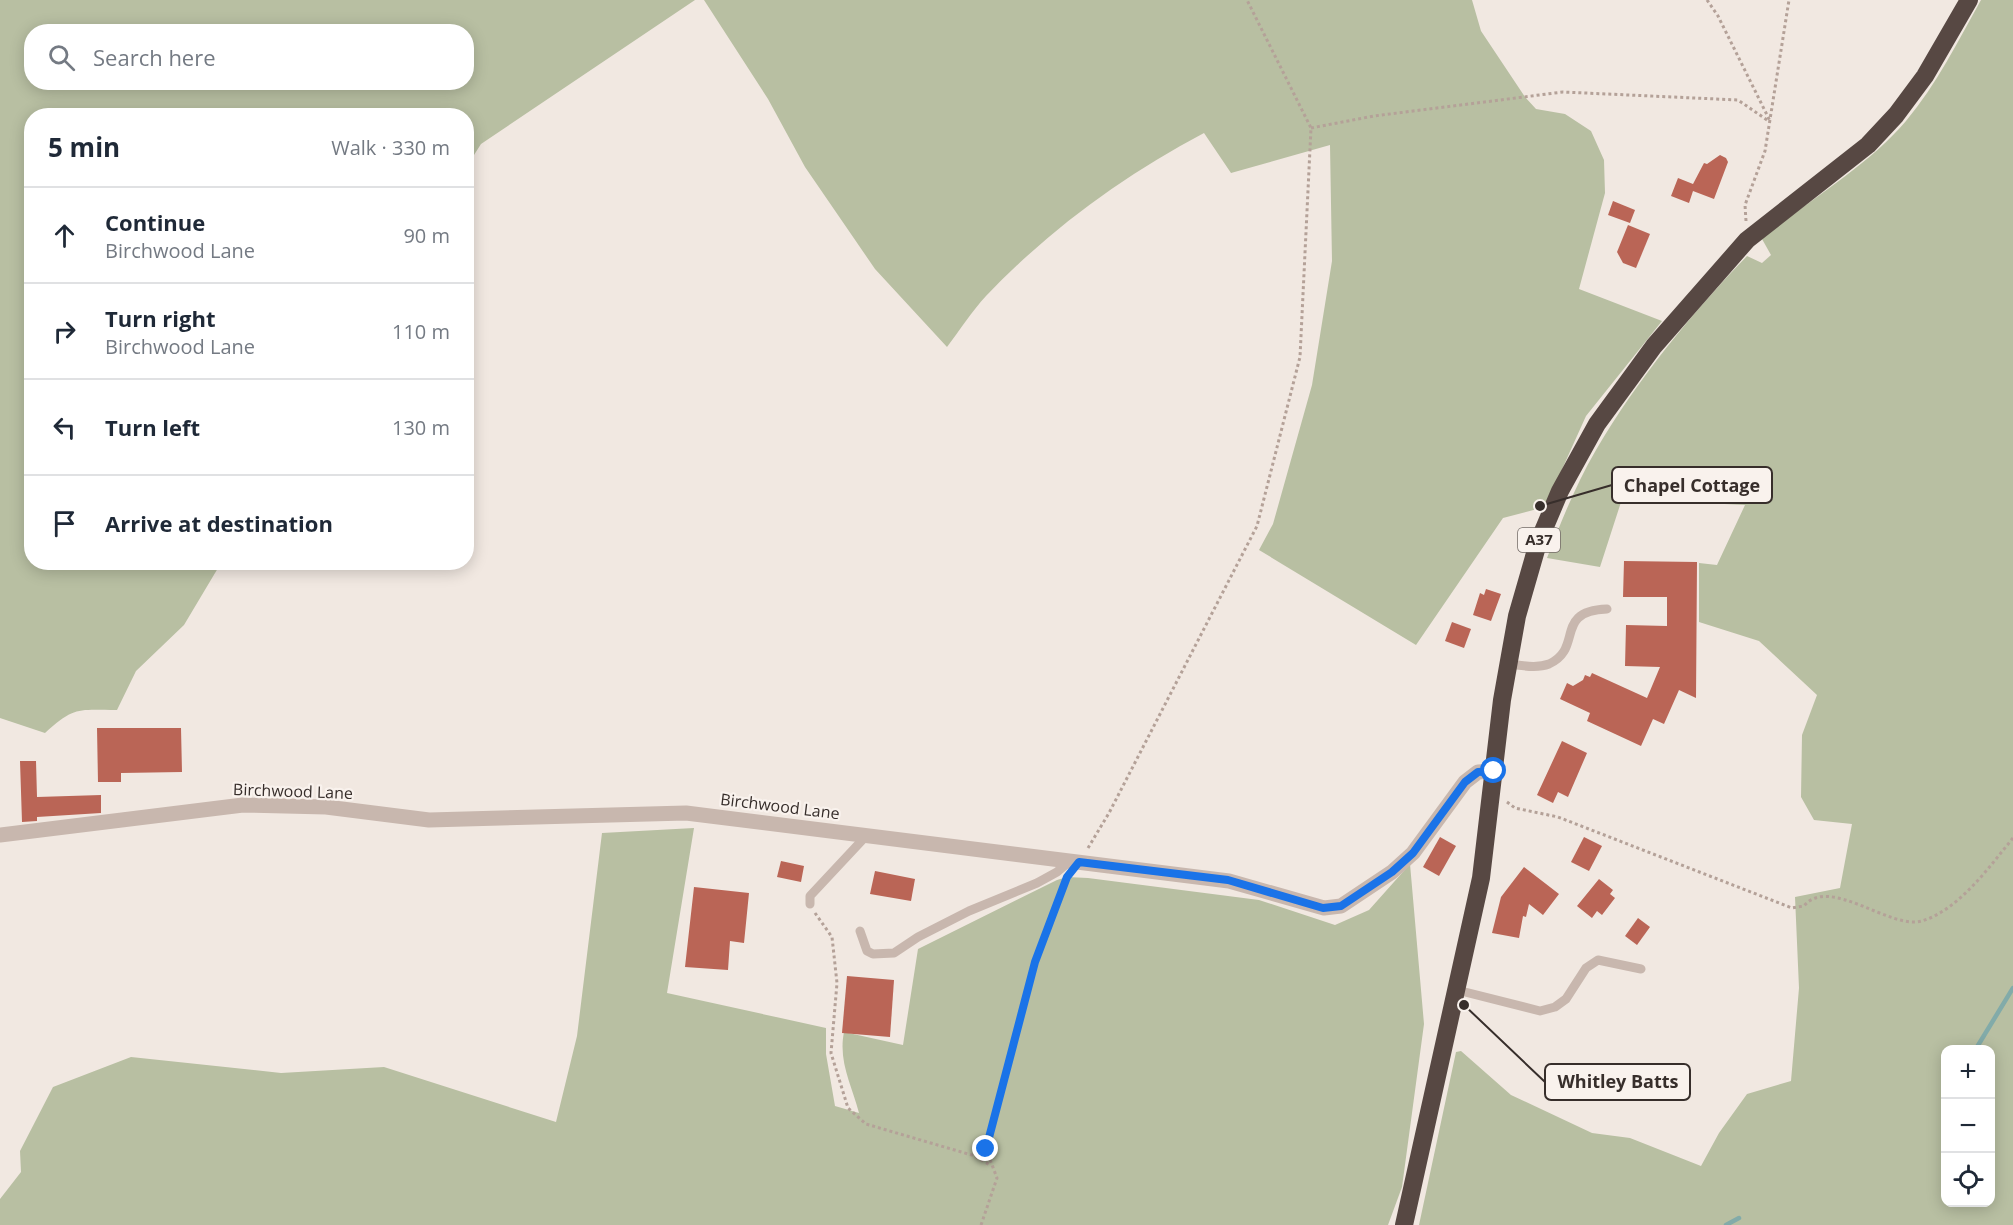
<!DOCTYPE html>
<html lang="en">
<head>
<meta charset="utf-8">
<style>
	body { margin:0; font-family:"Open Sans",sans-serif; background:#f6f6f7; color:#1f2937 }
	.controls { position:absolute; right:18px; bottom:18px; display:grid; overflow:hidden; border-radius:12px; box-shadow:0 3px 15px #0003 }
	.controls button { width:54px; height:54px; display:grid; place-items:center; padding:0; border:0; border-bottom:2px solid #e0e1e3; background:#fff; color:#1f2937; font:30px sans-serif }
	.stop { position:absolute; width:18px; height:18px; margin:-14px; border:4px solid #1a73e8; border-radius:50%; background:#fff }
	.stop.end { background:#1a73e8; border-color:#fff; box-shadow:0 2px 6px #0008 }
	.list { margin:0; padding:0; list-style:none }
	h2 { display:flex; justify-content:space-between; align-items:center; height:78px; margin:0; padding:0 24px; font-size:26px }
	h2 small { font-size:20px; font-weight:400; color:#747a83 }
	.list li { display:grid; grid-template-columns:39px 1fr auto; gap:18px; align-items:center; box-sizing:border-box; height:96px; padding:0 24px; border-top:2px solid #e0e1e3 }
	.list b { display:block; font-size:22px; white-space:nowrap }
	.list p { margin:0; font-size:20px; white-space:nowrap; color:#747a83 }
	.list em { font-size:20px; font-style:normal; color:#747a83 }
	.icon { flex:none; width:33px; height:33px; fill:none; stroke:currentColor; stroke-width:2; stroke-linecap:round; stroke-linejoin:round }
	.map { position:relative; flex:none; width:2013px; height:1225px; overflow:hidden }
	.search { position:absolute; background:#fff; box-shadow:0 3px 15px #0003; left:24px; top:24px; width:450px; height:66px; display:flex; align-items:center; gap:15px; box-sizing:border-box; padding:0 21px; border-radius:24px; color:#747a83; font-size:22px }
	.panel { position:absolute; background:#fff; box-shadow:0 3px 15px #0003; left:24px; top:108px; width:450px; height:462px; border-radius:24px }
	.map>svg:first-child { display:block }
	.green { fill:#b8bfa2; fill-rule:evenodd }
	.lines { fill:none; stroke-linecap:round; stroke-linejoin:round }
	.stream { stroke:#82aba9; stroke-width:4.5 }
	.building { fill:#ba6556 }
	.path { stroke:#b4a198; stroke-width:3; stroke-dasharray:3 3; stroke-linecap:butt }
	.lane { stroke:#c8b7ae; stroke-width:9 }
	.street { stroke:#c8b7ae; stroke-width:15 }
	.highway { stroke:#574843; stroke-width:18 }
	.route { stroke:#1a73e8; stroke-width:8 }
	.labels { text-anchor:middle; stroke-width:4.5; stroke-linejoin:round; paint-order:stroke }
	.shield { fill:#f9f2ed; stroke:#716965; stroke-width:1.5 }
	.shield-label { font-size:15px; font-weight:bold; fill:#372e2b }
	.street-label { font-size:16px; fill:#372e2b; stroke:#f9f2ed }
	.leader { fill:none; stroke:#372e2b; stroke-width:2 }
	.callout-dot { fill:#372e2b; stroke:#f9f2ed; stroke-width:2 }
	.callout { fill:#f9f2ed; stroke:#372e2b; stroke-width:2 }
	.callout-label { font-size:18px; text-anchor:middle; font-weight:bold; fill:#372e2b }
</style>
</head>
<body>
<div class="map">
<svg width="2013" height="1225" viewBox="0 0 2013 1225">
	<rect width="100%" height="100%" fill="#f1e8e1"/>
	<g class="green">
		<path d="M0,0H695L481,144L467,166L466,116H32V562L221,563L184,625L136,671L117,710C78,710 75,706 45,733L0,718ZM32,32H466V82H32Z"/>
		<path d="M704,0H1472L1481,31L1525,97L1536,109L1565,114L1591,131L1604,160L1605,193L1579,289L1662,321L1586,416L1545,507L1503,518L1416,645L1259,550L1273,524L1312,385L1332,261L1330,145L1231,173L1204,133C1123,176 1050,229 986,296C972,311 960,330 947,347L875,269L805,167L768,99Z"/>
		<path d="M1981,0H2013V1225H1419L1456,1052L1461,1051L1511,1095L1592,1133L1630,1138L1701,1166L1719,1133L1747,1094L1791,1081L1799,988L1795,897L1840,888L1852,824L1814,820L1801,797L1802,735L1817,695L1759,641L1699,622V563L1717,565L1745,505L1622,499L1600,567L1547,558C1561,522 1576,484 1596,450C1637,380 1691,314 1747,256L1762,263L1771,255L1762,239C1808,200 1867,167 1906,121C1937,84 1958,41 1981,0ZM1946,1050H1990V1202H1946Z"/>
		<path d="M694,828L667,993L826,1028V1054L835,1106L859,1113C852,1085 838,1062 844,1032L903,1045L918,949L1057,880L1067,877L1088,878L1259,900L1335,925L1369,910L1410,864L1424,1024L1402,1187L1388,1225H0V1199L21,1172L20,1151L53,1087L131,1057L281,1073L384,1067L556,1122L577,1036L602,833Z"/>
	</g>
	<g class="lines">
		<g class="stream">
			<polyline points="1977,1047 2013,988"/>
			<polyline points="1726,1225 1739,1218"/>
		</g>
	</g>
	<g class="building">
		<polygon points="1720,155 1726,158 1728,162 1714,199 1693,191 1689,203 1671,196 1678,178 1693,184 1704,163 1707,164"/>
		<polygon points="1613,201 1635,210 1630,223 1608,215"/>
		<polygon points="1628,225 1650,234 1636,268 1623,263 1617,252"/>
		<polygon points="1624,561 1697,562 1696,698 1679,690 1664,724 1653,719 1641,746 1587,721 1590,713 1560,699 1567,683 1573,686 1583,680 1585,675 1590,677 1592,673 1647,698 1660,667 1625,666 1626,625 1667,626 1667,597 1623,597"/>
		<polygon points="1486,589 1501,594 1491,621 1473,615 1480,593 1484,595"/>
		<polygon points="1452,622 1471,629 1464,648 1445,641"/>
		<polygon points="97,728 181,728 182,772 121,773 121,782 98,782"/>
		<polygon points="1562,741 1587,753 1568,797 1558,792 1553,803 1537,795"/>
		<polygon points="20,761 36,761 37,797 101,795 101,813 37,817 37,821 22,822"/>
		<polygon points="1440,837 1456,846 1439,876 1423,867"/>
		<polygon points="1584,837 1602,846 1589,871 1571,862"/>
		<polygon points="781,861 804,866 801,882 777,877"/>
		<polygon points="1524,867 1559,894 1543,915 1529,904 1526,917 1523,916 1519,938 1492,933 1501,897"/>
		<polygon points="875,871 915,879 911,901 870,894"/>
		<polygon points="1599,879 1613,890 1610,894 1615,898 1602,915 1597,911 1592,918 1577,906"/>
		<polygon points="694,887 749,893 744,943 730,941 728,970 685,967"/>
		<polygon points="1638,918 1650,927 1637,945 1625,936"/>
		<polygon points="847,976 894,980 890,1037 842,1033"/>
	</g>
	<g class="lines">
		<g class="path">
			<polyline points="1707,0 1718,16 1770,121"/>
			<polyline points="1311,128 1374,116 1563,92 1738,100 1770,122"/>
			<polyline points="1746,221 1745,205 1765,151 1789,0"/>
			<path d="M1507,802L1515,808L1558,817L1792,908L1804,906C1829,875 1890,930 1922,921C1960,909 1989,867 2013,838"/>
			<polyline points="1088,848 1109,813 1257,526 1300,357 1311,128 1247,0"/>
			<polyline points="815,913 832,937 837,983 831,1053 848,1108 866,1124 975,1156 990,1165"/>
			<polyline points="981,1225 997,1178 986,1149 1035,962 1066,880"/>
		</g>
		<g class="lane">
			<path d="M1507,664C1520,665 1536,669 1549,664C1584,648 1553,611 1607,609"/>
			<polyline points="810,904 810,896 867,835"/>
			<polyline points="860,931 867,951 873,954 894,953 918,937 969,911 1037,883 1057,872 1070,861"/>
			<polyline points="1457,990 1540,1011 1555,1007 1566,999 1586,968 1598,960 1641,969"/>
		</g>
		<polyline class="street" points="0,835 243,805 326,807 429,820 686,813 1229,881 1324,908 1341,906 1392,872 1413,853 1465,782 1478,772 1493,771"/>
		<polyline class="highway" points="1404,1225 1481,878 1502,700 1517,616 1538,543 1560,491 1597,424 1654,346 1747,240 1868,145 1896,115 1925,76 1969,0"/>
	</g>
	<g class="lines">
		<polyline class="route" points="986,1149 1035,962 1067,877 1079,862 1228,880 1323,908 1341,906 1392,872 1413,853 1465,782 1478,772 1494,771"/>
	</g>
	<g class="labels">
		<rect class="shield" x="1518" y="528" width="42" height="24" rx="4.5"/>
		<g class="shield-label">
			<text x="1539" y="545">A37</text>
		</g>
		<g class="street-label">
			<text transform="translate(293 791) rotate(2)" y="6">Birchwood Lane</text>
			<text transform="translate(780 806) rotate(7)" y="6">Birchwood Lane</text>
		</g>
	</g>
	<path class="leader" d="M1540 506L1612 485M1464 1005L1545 1082"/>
	<g class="callout-dot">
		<circle cx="1540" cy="506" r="6"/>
		<circle cx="1464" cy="1005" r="6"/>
	</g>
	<g class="callout">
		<rect x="1612" y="467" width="160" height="36" rx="6"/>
		<rect x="1545" y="1064" width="145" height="36" rx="6"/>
	</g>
	<g class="callout-label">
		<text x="1692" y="492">Chapel Cottage</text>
		<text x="1618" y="1088">Whitley Batts</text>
	</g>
</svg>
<div class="controls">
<button>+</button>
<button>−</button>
<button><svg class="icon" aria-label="locate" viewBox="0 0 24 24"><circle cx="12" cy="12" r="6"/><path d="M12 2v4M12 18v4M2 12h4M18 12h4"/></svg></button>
</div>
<div class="stop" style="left:1494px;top:771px"></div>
<div class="stop end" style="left:986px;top:1149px"></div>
<div class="search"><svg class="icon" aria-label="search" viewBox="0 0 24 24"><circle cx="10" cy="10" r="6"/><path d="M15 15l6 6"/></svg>Search here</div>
<section class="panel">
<h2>5 min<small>Walk · 330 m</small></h2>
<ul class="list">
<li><svg class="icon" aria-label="ahead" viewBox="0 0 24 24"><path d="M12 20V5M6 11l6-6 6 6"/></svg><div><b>Continue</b><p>Birchwood Lane</p></div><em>90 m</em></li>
<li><svg class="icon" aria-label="right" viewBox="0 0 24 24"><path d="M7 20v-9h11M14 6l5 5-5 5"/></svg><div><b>Turn right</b><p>Birchwood Lane</p></div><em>110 m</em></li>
<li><svg class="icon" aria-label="left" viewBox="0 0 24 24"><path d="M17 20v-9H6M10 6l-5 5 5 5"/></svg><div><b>Turn left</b></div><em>130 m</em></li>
<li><svg class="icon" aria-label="arrive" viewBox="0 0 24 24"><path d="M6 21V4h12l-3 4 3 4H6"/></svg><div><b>Arrive at destination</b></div></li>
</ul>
</section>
</div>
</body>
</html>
